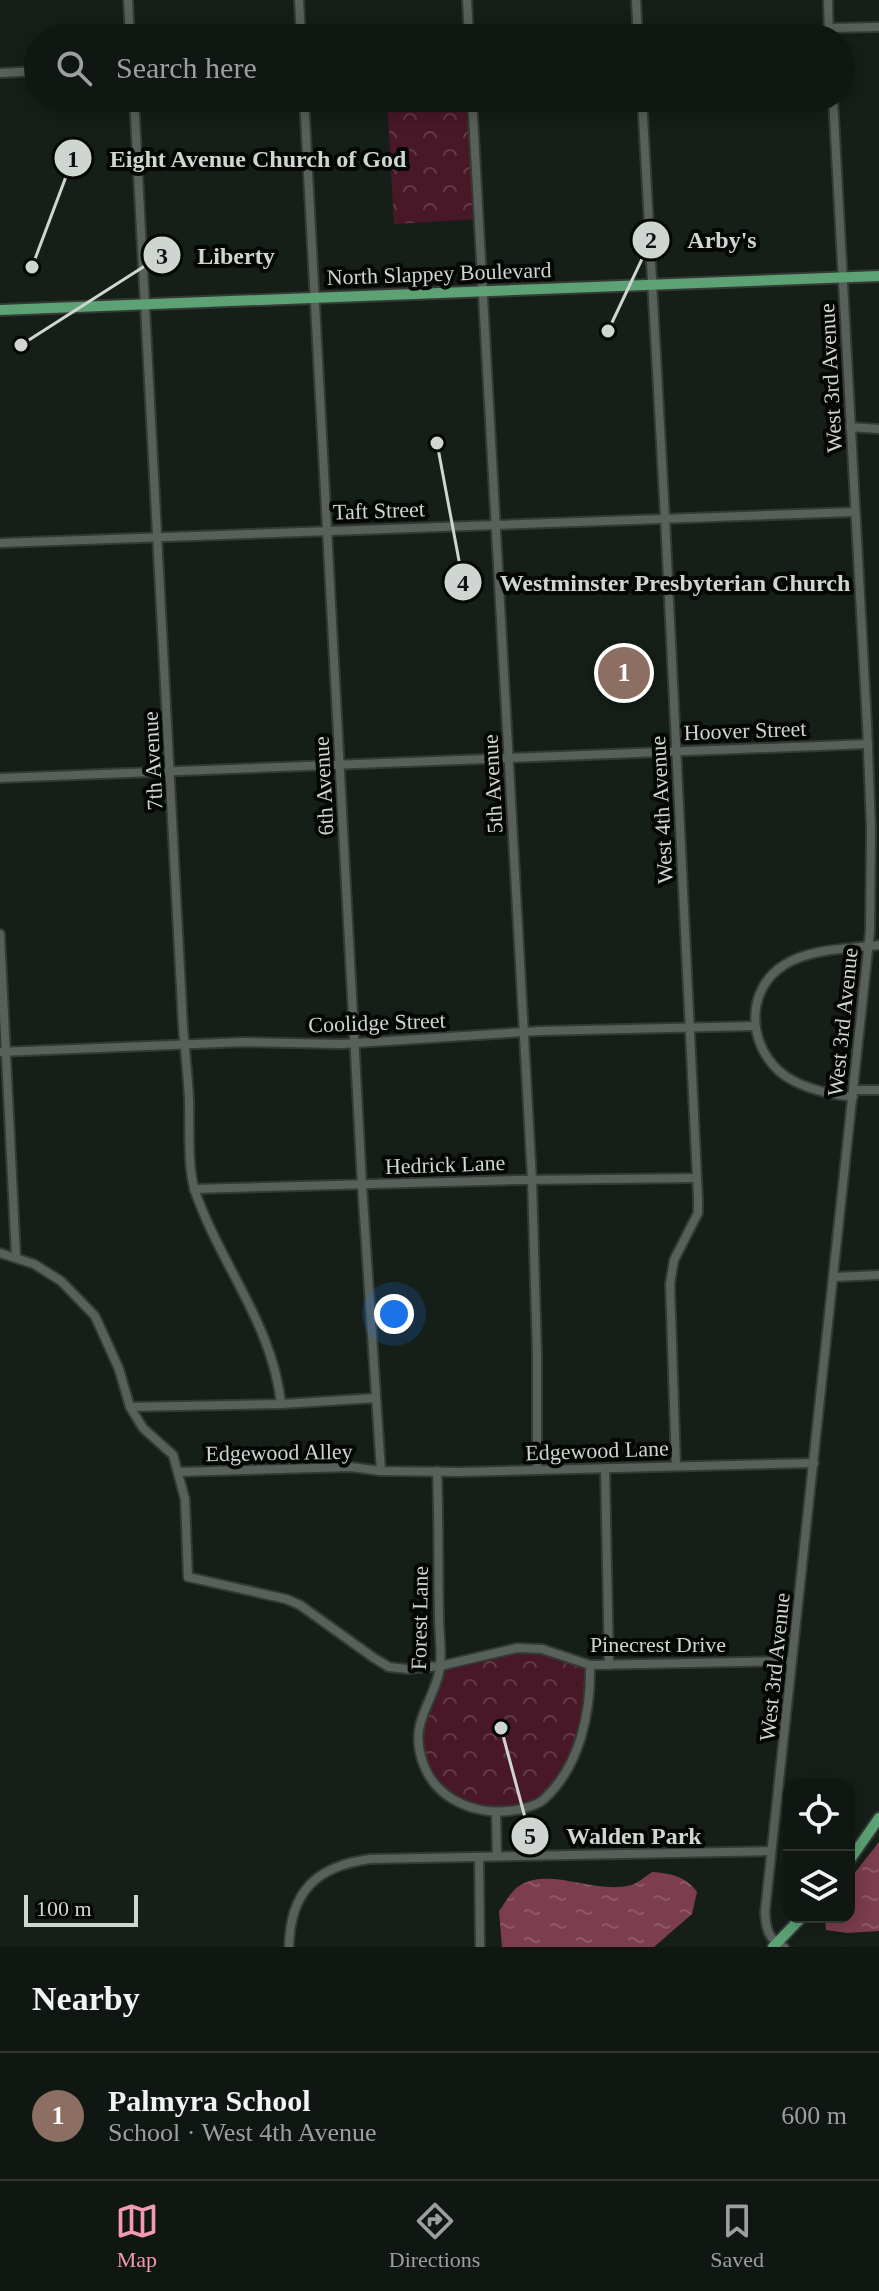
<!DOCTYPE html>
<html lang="en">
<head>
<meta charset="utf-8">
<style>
	body { margin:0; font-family:Georgia,serif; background:#191f1b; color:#f1f3f6 }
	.controls { position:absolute; right:24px; bottom:24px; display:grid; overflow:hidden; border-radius:16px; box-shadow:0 4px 20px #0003 }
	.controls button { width:72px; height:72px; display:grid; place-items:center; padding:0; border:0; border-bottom:2px solid #303532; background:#101612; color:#f1f3f6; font:40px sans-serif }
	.scale { position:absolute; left:24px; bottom:20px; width:114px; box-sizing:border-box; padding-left:8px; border:4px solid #cfd5d1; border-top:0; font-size:22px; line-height:28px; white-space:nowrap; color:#cfd5d1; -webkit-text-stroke:6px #050705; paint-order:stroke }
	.you { position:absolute; left:394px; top:1314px; width:28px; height:28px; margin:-20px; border:6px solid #fff; border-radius:50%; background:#1a73e8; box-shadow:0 0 0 12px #1a73e833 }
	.badge { display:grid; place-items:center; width:52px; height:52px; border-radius:50%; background:#f19ab1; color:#fff; font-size:26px; font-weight:700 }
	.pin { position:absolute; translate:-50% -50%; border:4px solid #fff; box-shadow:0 2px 8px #0006 }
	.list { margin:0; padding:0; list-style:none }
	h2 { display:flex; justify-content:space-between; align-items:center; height:104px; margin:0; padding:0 32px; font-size:34px }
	h2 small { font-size:26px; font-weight:400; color:#9c9f9f }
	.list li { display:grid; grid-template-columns:52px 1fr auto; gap:24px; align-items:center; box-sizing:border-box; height:128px; padding:0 32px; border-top:2px solid #303532 }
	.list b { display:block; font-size:30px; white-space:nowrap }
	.list p { margin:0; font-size:26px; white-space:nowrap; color:#9c9f9f }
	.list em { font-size:26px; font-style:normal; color:#9c9f9f }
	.icon { flex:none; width:44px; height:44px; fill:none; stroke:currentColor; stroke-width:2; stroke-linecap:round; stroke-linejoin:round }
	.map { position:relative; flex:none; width:879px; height:1947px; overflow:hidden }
	.search { position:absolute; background:#101612; box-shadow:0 4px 20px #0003; left:24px; right:24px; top:24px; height:88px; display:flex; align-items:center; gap:20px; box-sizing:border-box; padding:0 28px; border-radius:44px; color:#9c9f9f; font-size:30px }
	.sheet { height:232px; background:#101612 }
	nav { display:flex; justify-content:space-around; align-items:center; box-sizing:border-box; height:112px; border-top:2px solid #303532; background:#101612; font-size:22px; color:#9c9f9f }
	nav a { display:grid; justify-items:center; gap:4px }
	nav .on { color:#f19ab1 }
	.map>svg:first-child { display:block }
	.park { fill:url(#park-crowns) }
	.water { fill:url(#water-ripples) }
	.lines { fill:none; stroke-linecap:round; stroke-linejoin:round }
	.minor-casing { stroke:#343935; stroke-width:12 }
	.major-casing { stroke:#343935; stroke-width:14 }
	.minor { stroke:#576159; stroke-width:8 }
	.major { stroke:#5ca274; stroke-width:10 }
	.labels { text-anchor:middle; stroke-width:8; stroke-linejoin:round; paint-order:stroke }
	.street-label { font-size:22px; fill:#cfd5d1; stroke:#050705 }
	.leader { fill:none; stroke:#cfd5d1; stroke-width:3 }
	.callout-dot { fill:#cfd5d1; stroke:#050705; stroke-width:3 }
	.mark-label { font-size:24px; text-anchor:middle; font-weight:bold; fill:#111 }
	.callout-label { font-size:24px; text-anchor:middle; font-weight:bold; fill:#cfd5d1; stroke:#050705; stroke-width:8; stroke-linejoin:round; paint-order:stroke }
</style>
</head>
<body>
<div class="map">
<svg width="879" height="1947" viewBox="0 0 879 1947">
	<defs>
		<pattern id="park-crowns" width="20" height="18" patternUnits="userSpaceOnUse" patternTransform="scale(2)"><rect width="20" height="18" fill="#491828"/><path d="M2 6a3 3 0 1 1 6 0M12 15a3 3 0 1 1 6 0" fill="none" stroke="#623946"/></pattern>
		<pattern id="water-ripples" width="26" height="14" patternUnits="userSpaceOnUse" patternTransform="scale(2)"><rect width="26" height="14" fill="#7b3d4f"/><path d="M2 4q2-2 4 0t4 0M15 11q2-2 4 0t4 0" fill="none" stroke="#8d5867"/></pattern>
	</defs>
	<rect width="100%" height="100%" fill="#161e18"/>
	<g class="park">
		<polygon points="387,98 471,98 478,219 394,224"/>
		<polygon points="529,1648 590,1665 588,1707 570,1763 539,1803 510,1811 465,1805 430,1777 418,1731 440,1669"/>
	</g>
	<g class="water">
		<polygon points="879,1842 879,1931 847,1933 826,1930 825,1917 849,1917 849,1880"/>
		<path d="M652,1872C670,1873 687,1877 697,1892L692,1914L654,1947H502L499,1911C505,1903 511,1891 519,1886C551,1866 594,1895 631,1885C638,1883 646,1876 652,1872Z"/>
	</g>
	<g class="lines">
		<g class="minor-casing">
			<g id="minor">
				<polyline points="128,0 130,38"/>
				<polyline points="299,0 301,38"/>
				<polyline points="467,0 469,38"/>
				<polyline points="636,0 638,38"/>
				<polyline points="828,0 829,38"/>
				<polyline points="829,28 879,27"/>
				<polyline points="624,38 638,37"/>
				<polyline points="0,73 38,71"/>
				<path d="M134,98L183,1027C185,1052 188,1076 189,1100C190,1127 187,1166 195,1191C220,1264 273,1325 281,1404"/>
				<polyline points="304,98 362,1185 381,1471"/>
				<polyline points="472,98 532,1180 537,1354 537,1469"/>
				<polyline points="642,98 665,518 698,1198 698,1213 674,1260 670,1284 676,1466"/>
				<polyline points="850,427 879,429"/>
				<polyline points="0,543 855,512"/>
				<polyline points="0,778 868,744"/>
				<polyline points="0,934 16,1257"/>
				<polyline points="0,1052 244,1042 341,1044 539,1031 755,1026"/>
				<polyline points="854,1090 879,1090"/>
				<path d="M853,1097C828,1094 798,1088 779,1071C747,1042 746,989 784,965C811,948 848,949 879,945"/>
				<polyline points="194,1189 518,1180 697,1178"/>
				<polyline points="0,1253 34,1264 61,1281 95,1316 119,1369 130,1407 143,1428 173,1455 185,1499 188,1577 286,1599 300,1605 374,1658 389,1667 407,1669 440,1666 517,1648 542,1649 590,1665 792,1661"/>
				<polyline points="835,1277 879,1275"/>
				<polyline points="130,1407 281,1404 376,1398"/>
				<polyline points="605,1468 609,1665"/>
				<path d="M437,1471C439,1520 438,1569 439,1618C439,1635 443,1657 439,1673C431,1706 410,1723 422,1760C435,1802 481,1818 521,1809C529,1807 537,1805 543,1800C580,1767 591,1712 590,1665"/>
				<polyline points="178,1472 351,1467 381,1471 462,1472 814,1463"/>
				<polyline points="496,1812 497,1856"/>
				<polyline points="479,1857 480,1947"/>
				<path d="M289,1947C290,1891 317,1866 370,1859L771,1851"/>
				<path d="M784,1947C768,1939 766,1929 765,1912L870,931L871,829L867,724L833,98"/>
			</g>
		</g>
		<g class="major-casing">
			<g id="major">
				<polyline points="0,310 879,276"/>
				<polyline points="849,1861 879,1818"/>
				<polyline points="773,1947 802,1917"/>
			</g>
		</g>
		<use href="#minor" class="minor"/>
		<use href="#major" class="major"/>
	</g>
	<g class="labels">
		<g class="street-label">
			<text transform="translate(439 273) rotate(-2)" y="8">North Slappey Boulevard</text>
			<text transform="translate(830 378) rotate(-93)" y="8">West 3rd Avenue</text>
			<text transform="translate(379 510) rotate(-2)" y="8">Taft Street</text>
			<text transform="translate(745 730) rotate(-2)" y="8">Hoover Street</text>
			<text transform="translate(152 761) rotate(-93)" y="8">7th Avenue</text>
			<text transform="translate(492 784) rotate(-93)" y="8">5th Avenue</text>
			<text transform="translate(323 786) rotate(-93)" y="8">6th Avenue</text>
			<text transform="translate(661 810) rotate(-93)" y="8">West 4th Avenue</text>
			<text transform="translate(377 1022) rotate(-2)" y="8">Coolidge Street</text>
			<text transform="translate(842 1022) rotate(-84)" y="8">West 3rd Avenue</text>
			<text transform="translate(445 1164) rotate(-2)" y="8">Hedrick Lane</text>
			<text transform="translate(597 1450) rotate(-2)" y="8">Edgewood Lane</text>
			<text transform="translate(279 1452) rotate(-1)" y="8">Edgewood Alley</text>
			<text transform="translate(419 1618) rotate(-89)" y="8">Forest Lane</text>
			<text x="658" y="1652">Pinecrest Drive</text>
			<text transform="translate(774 1667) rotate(-84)" y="8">West 3rd Avenue</text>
		</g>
	</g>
	<path class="leader" d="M32 267L73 158M608 331L651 240M21 345L162 255M437 443L463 582M501 1728L530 1836"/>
	<g class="callout-dot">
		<circle cx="32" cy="267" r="8"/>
		<circle cx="608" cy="331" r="8"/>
		<circle cx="21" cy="345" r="8"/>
		<circle cx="437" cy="443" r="8"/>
		<circle cx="501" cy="1728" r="8"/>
		<circle cx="73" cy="158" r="20"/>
		<circle cx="651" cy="240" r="20"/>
		<circle cx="162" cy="255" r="20"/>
		<circle cx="463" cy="582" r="20"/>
		<circle cx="530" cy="1836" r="20"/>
	</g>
	<g class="mark-label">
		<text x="73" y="167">1</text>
		<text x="651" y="248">2</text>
		<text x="162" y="264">3</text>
		<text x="463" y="591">4</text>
		<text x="530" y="1844">5</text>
	</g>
	<g class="callout-label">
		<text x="258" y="167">Eight Avenue Church of God</text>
		<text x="722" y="248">Arby's</text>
		<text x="236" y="264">Liberty</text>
		<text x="675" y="591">Westminster Presbyterian Church</text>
		<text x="634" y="1844">Walden Park</text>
	</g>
</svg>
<div class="controls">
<button><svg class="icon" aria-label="locate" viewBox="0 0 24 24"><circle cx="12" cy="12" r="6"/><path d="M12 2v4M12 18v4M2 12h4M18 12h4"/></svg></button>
<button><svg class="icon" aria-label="layers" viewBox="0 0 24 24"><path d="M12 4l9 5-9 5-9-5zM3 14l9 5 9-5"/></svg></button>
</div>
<div class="scale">100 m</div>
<div class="you"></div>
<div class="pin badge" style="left:624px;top:673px;background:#8d6e63">1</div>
<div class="search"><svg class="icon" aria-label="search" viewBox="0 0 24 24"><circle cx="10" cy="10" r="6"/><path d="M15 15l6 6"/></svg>Search here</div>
</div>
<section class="sheet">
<h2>Nearby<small></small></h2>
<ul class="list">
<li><span class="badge" style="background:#8d6e63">1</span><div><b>Palmyra School</b><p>School · West 4th Avenue</p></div><em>600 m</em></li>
</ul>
</section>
<nav>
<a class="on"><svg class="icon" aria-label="map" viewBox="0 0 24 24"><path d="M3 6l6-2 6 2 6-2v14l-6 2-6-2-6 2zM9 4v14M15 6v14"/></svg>Map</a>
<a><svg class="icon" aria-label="directions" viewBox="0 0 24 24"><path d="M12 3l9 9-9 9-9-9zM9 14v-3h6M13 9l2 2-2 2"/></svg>Directions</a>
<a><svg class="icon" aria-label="saved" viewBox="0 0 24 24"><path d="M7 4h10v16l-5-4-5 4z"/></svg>Saved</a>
</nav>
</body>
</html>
